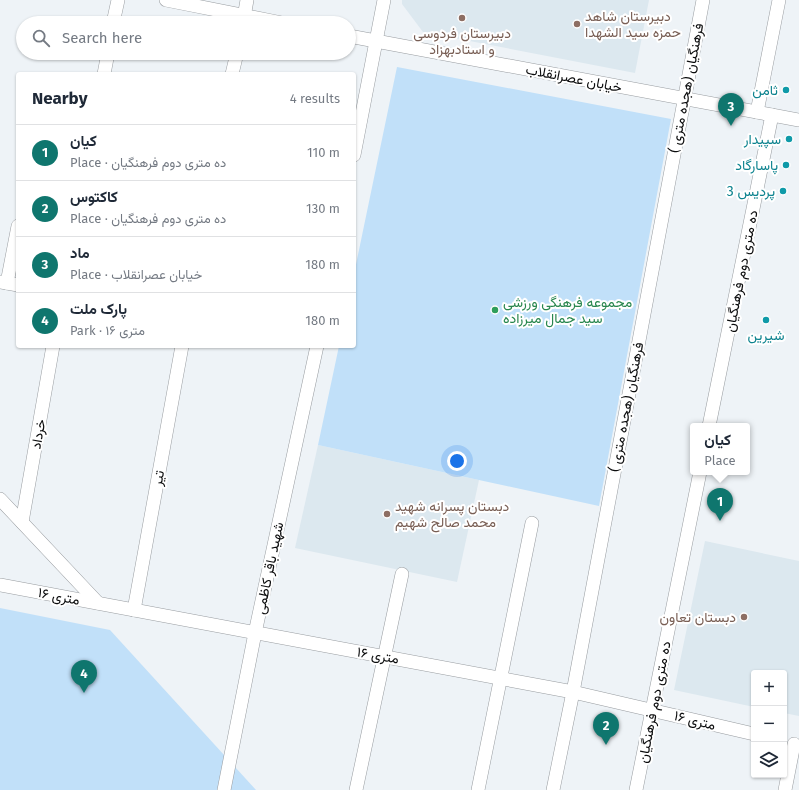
<!DOCTYPE html>
<html lang="en">
<head>
<meta charset="utf-8">
<style>
	body { margin:0; font-family:"Fira Sans",Vazirmatn,sans-serif; background:#f2f2f3; color:#1f2937 }
	.controls { position:absolute; right:12px; bottom:12px; display:grid; overflow:hidden; border-radius:4px; box-shadow:0 1px 3px #0004 }
	.controls button { width:36px; height:36px; display:grid; place-items:center; padding:0; border:0; border-bottom:1px solid #e0e1e3; background:#fff; color:#1f2937; font:20px sans-serif }
	.you { position:absolute; left:457px; top:461px; width:14px; height:14px; margin:-10px; border:3px solid #fff; border-radius:50%; background:#1a73e8; box-shadow:0 0 0 6px #1a73e833 }
	.badge { display:grid; place-items:center; width:26px; height:26px; border-radius:50%; background:#0f766e; color:#fff; font-size:13px; font-weight:700 }
	.pin { position:absolute; translate:-50% -33px; filter:drop-shadow(0 1px 2px #0008) }
	.pin::after { content:''; position:absolute; top:21px; width:14px; height:12px; background:inherit; clip-path:polygon(0 0,100% 0,50% 100%) }
	.popup { position:absolute; left:690px; top:423px; width:60px; height:52px; box-sizing:border-box; display:grid; place-content:center; border-radius:4px; background:#fff; filter:drop-shadow(0 1px 3px #0005); font-size:13px; white-space:nowrap; color:#747a83 }
	.popup b { font-size:15px; color:#1f2937 }
	.popup::after { content:''; position:absolute; left:50%; top:100%; margin-left:-8px; border:8px solid transparent; border-top-color:#fff }
	.list { margin:0; padding:0; list-style:none }
	h2 { display:flex; justify-content:space-between; align-items:center; height:52px; margin:0; padding:0 16px; font-size:17px }
	h2 small { font-size:13px; font-weight:400; color:#747a83 }
	.list li { display:grid; grid-template-columns:26px 1fr auto; gap:12px; align-items:center; box-sizing:border-box; height:56px; padding:0 16px; border-top:1px solid #e0e1e3 }
	.list b { display:block; font-size:15px; white-space:nowrap }
	.list p { margin:0; font-size:13px; white-space:nowrap; color:#747a83 }
	.list em { font-size:13px; font-style:normal; color:#747a83 }
	.icon { flex:none; width:22px; height:22px; fill:none; stroke:currentColor; stroke-width:2; stroke-linecap:round; stroke-linejoin:round }
	.map { position:relative; flex:none; width:799px; height:790px; overflow:hidden }
	.search { position:absolute; background:#fff; box-shadow:0 1px 3px #0004; left:16px; top:16px; width:340px; height:44px; display:flex; align-items:center; gap:10px; box-sizing:border-box; padding:0 14px; border-radius:22px; color:#747a83; font-size:15px }
	.panel { position:absolute; background:#fff; box-shadow:0 1px 3px #0004; left:16px; top:72px; width:340px; height:276px; border-radius:4px }
	.map>svg:first-child { display:block }
	.built { fill:#dce8ef }
	.green { fill:#c1e0f9 }
	.lines { fill:none; stroke-linecap:round; stroke-linejoin:round }
	.street-casing { stroke:#989ca0; stroke-width:14 }
	.street { stroke:#fff; stroke-width:13 }
	.education-dot { fill:#8d6e63; stroke:#fff; stroke-width:1.5 }
	.culture-dot { fill:#0f9aa8; stroke:#fff; stroke-width:1.5 }
	.leisure-dot { fill:#2e9e5b; stroke:#fff; stroke-width:1.5 }
	.labels { text-anchor:middle; stroke-width:4; stroke-linejoin:round; paint-order:stroke }
	.education-label { font-size:14px; fill:#785e54; stroke:#fff; text-anchor:start }
	.street-label { font-size:14px; fill:#0b0c0d; stroke:#fff }
	.culture-label { font-size:14px; fill:#0d838f; stroke:#fff; text-anchor:end }
	.leisure-label { font-size:14px; fill:#27864d; stroke:#fff; text-anchor:start }
</style>
</head>
<body>
<div class="map">
<svg width="799" height="790" viewBox="0 0 799 790">
	<rect width="100%" height="100%" fill="#eef3f7"/>
	<g class="built">
		<polygon points="402,0 649,0 635,73 423,32 402,4"/>
		<polygon points="318,445 479,480 457,582 295,548"/>
		<polygon points="705,541 799,561 799,716 784,713 784,673 754,673 754,707 674,690"/>
	</g>
	<g class="green">
		<polygon points="397,67 671,119 599,506 318,445 339,346 354,346 354,274"/>
		<polygon points="0,608 110,630 256,790 0,790"/>
	</g>
	<g class="lines">
		<g class="street-casing">
			<g id="street">
				<polyline points="166,0 282,23"/>
				<polyline points="113,23 118,0"/>
				<polyline points="243,23 247,0"/>
				<polyline points="349,36 799,120"/>
				<polyline points="104,74 108,53"/>
				<polyline points="232,74 237,53"/>
				<polyline points="757,112 779,0"/>
				<polyline points="354,155 384,0"/>
				<polyline points="0,282 18,285"/>
				<polyline points="7,283 18,226"/>
				<polyline points="709,426 772,115"/>
				<polyline points="0,499 98,603"/>
				<polyline points="22,522 53,346"/>
				<polyline points="0,585 573,692 754,734"/>
				<polyline points="134,610 182,346"/>
				<polyline points="224,790 255,633 317,346"/>
				<polyline points="356,790 402,574"/>
				<polyline points="478,790 532,523"/>
				<polyline points="553,790 573,692 703,0"/>
				<polyline points="636,790 700,472"/>
				<polyline points="785,790 794,744"/>
			</g>
		</g>
		<use href="#street" class="street"/>
	</g>
	<g class="education-dot">
		<circle cx="462" cy="18" r="4"/>
		<circle cx="577" cy="24" r="4"/>
		<circle cx="387" cy="514" r="4"/>
		<circle cx="744" cy="617" r="4"/>
	</g>
	<g class="culture-dot">
		<circle cx="786" cy="90" r="4"/>
		<circle cx="789" cy="139" r="4"/>
		<circle cx="786" cy="165" r="4"/>
		<circle cx="783" cy="191" r="4"/>
		<circle cx="766" cy="320" r="4"/>
	</g>
	<circle class="leisure-dot" cx="495" cy="310" r="4"/>
	<g class="labels">
		<g class="education-label">
			<text x="585" y="21">دبیرستان شاهد<tspan x="585" dy="16">حمزه سید الشهدا</tspan></text>
			<text x="462" y="38" text-anchor="middle">دبیرستان فردوسی<tspan x="462" dy="16">و استادبهزاد</tspan></text>
			<text x="395" y="511">دبستان پسرانه شهید<tspan x="395" dy="16">محمد صالح شهیم</tspan></text>
			<text x="736" y="622" text-anchor="end">دبستان تعاون</text>
		</g>
		<g class="street-label">
			<text transform="translate(574 78) rotate(11)" y="5">خیابان عصرانقلاب</text>
			<text transform="translate(686 88) rotate(-79)" y="5">فرهنگیان (هجده متری )</text>
			<text transform="translate(741 271) rotate(-79)" y="5">ده متری دوم فرهنگیان</text>
			<text transform="translate(626 407) rotate(-79)" y="5">فرهنگیان (هجده متری )</text>
			<text transform="translate(38 434) rotate(-80)" y="5">خرداد</text>
			<text transform="translate(158 478) rotate(-80)" y="5">تیر</text>
			<text transform="translate(269 568) rotate(-78)" y="5">شهید باقر کاظمی</text>
			<text transform="translate(59 596) rotate(11)" y="5">۱۶ متری</text>
			<text transform="translate(378 655) rotate(10)" y="5">۱۶ متری</text>
			<text transform="translate(654 702) rotate(-79)" y="5">ده متری دوم فرهنگیان</text>
			<text transform="translate(695 720) rotate(14)" y="5">۱۶ متری</text>
		</g>
		<g class="culture-label">
			<text x="778" y="95">ثامن</text>
			<text x="781" y="144">سپیدار</text>
			<text x="778" y="170">پاسارگاد</text>
			<text x="775" y="196">پردیس 3</text>
			<text x="766" y="340" text-anchor="middle">شیرین</text>
		</g>
		<g class="leisure-label">
			<text x="503" y="307">مجموعه فرهنگی ورزشی<tspan x="503" dy="16">سید جمال میرزاده</tspan></text>
		</g>
	</g>
</svg>
<div class="controls">
<button>+</button>
<button>−</button>
<button><svg class="icon" aria-label="layers" viewBox="0 0 24 24"><path d="M12 4l9 5-9 5-9-5zM3 14l9 5 9-5"/></svg></button>
</div>
<div class="you"></div>
<div class="pin badge" style="left:720px;top:521px">1</div>
<div class="popup"><b>کیان</b>Place</div>
<div class="pin badge" style="left:606px;top:745px">2</div>
<div class="pin badge" style="left:731px;top:126px">3</div>
<div class="pin badge" style="left:84px;top:693px">4</div>
<div class="search"><svg class="icon" aria-label="search" viewBox="0 0 24 24"><circle cx="10" cy="10" r="6"/><path d="M15 15l6 6"/></svg>Search here</div>
<section class="panel">
<h2>Nearby<small>4 results</small></h2>
<ul class="list">
<li><span class="badge">1</span><div><b>کیان</b><p>Place · ده متری دوم فرهنگیان</p></div><em>110 m</em></li>
<li><span class="badge">2</span><div><b>کاکتوس</b><p>Place · ده متری دوم فرهنگیان</p></div><em>130 m</em></li>
<li><span class="badge">3</span><div><b>ماد</b><p>Place · خیابان عصرانقلاب</p></div><em>180 m</em></li>
<li><span class="badge">4</span><div><b>پارک ملت</b><p>Park · ۱۶ متری</p></div><em>180 m</em></li>
</ul>
</section>
</div>
</body>
</html>
